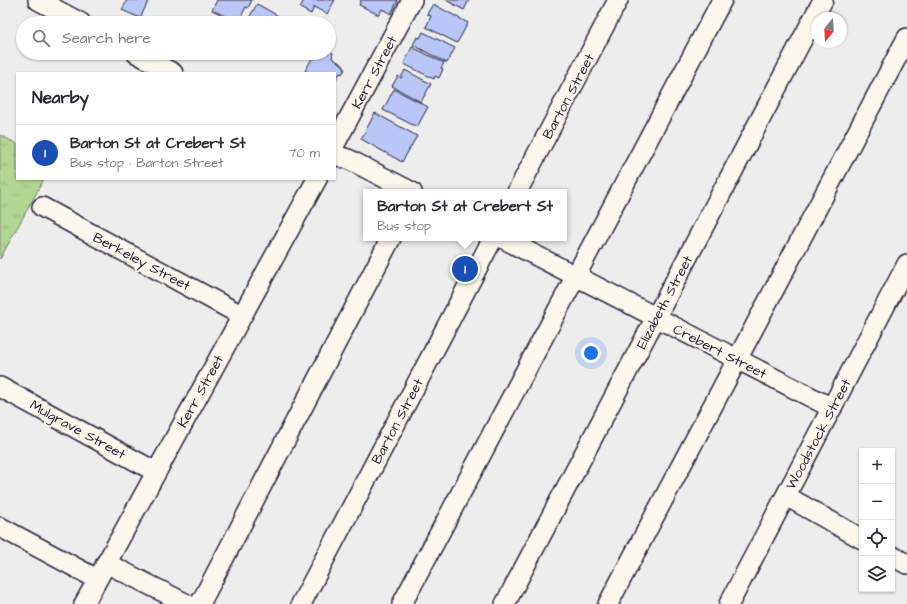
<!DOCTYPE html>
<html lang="en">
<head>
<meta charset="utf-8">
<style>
	body { margin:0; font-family:"Architects Daughter",sans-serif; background:#f7f7f7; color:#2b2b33 }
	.controls { position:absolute; right:12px; bottom:12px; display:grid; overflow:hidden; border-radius:0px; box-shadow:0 1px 3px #0004 }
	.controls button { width:36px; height:36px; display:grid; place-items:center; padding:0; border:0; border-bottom:1px solid #e1e1e2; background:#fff; color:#2b2b33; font:20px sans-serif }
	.compass { position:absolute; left:811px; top:12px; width:36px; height:36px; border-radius:50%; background:#fff; box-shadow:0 1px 3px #0004; rotate:198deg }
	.you { position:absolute; left:591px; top:353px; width:14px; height:14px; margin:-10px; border:3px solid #fff; border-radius:50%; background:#1a73e8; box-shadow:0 0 0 6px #1a73e833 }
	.badge { display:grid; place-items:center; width:26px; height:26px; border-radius:50%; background:#0f766e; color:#fff; font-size:13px; font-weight:700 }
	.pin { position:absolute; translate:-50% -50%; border:2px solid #fff; box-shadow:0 1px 4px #0006 }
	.popup { position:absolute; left:363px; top:189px; width:204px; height:52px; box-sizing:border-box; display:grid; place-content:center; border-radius:0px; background:#fff; filter:drop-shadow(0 1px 3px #0005); font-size:13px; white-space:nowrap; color:#7c7c81 }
	.popup b { font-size:15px; color:#2b2b33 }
	.popup::after { content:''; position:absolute; left:50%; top:100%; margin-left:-8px; border:8px solid transparent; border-top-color:#fff }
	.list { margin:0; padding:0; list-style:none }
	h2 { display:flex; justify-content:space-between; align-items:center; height:52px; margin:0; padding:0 16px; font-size:17px }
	h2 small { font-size:13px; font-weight:400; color:#7c7c81 }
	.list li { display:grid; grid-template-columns:26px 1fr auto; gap:12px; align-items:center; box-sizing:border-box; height:56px; padding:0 16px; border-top:1px solid #e1e1e2 }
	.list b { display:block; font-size:15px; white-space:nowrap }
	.list p { margin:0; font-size:13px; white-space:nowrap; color:#7c7c81 }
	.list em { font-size:13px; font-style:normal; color:#7c7c81 }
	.icon { flex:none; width:22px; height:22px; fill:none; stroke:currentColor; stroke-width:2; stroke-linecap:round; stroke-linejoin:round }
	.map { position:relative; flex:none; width:907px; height:604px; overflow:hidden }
	.search { position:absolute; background:#fff; box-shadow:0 1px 3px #0004; left:16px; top:16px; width:320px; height:44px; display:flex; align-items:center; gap:10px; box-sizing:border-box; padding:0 14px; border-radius:22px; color:#7c7c81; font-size:15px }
	.panel { position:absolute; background:#fff; box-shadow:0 1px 3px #0004; left:16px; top:72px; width:320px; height:108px; border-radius:0px }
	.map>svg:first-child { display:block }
	.grass { fill:url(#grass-tufts); stroke:#6a7c66 }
	.building { fill:#bac6f7; stroke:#22223b }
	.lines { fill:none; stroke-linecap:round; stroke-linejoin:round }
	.minor-casing { stroke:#22223b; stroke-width:22 }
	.minor { stroke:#fbf7ec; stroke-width:19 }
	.labels { text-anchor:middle; stroke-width:4; stroke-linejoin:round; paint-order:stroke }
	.street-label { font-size:14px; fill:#22223b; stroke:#fbf7ec }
</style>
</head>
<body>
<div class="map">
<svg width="907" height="604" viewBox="0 0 907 604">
	<defs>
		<pattern id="grass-tufts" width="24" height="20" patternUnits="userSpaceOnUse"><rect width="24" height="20" fill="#b3d690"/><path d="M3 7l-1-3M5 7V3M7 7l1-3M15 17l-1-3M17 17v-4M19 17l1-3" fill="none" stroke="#9ab77d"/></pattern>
	</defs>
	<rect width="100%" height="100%" fill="#eeedee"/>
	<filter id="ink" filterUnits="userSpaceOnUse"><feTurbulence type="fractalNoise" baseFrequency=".025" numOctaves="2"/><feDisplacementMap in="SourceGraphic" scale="8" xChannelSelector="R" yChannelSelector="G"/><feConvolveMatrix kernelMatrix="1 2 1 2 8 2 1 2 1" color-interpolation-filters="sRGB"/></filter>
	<g filter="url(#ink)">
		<polygon class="grass" points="0,135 17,144 17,179 44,179 0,259"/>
		<g class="building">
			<polygon points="127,0 149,0 140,18 122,10"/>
			<polygon points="217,0 252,0 248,8 246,7 238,23 235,23 226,19 227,17 212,10"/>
			<polygon points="304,0 335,0 327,14 314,7 311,14 300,8"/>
			<polygon points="361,0 398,0 391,14 382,9 379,15 359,5"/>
			<polygon points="446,0 469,0 464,10"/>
			<polygon points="257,4 282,18 280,23 246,23"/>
			<polygon points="433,4 468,23 457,43 426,27 431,16 427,14"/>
			<polygon points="423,32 455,48 447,63 413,45 417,37 420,38"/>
			<polygon points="412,47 444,63 441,68 443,69 439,78 435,76 434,79 404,64"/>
			<polygon points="329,51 333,53 332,58 343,65 345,69 343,73 339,74 335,81 335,73 310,73 305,71 315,53 329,53"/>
			<polygon points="405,70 431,84 421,102 392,86 398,76 401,78"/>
			<polygon points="394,89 428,107 417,127 383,110"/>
			<polygon points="375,113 417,136 402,162 361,139"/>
		</g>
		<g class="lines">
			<g class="minor-casing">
				<g id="minor">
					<polyline points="38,0 81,23"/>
					<polyline points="136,53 173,73"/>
					<polyline points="335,144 412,0"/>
					<polyline points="335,155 348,159 412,192"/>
					<polyline points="517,192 618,0"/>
					<polyline points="42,207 241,315"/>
					<polyline points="502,238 832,408"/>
					<polyline points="0,387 156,472"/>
					<polyline points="786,496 862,539"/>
					<polyline points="0,527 97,579"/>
					<polyline points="892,556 907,564"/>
					<polyline points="106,563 187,604"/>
					<polyline points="84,604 317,179"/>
					<polyline points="200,604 391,238"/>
					<polyline points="301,604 493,238"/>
					<polyline points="402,604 722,0"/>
					<polyline points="505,604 823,0"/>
					<polyline points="608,604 907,38"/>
					<polyline points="729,604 907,264"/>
				</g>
			</g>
			<use href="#minor" class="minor"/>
		</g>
	</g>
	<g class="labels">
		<g class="street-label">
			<text transform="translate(374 72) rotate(-62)" y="5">Kerr Street</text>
			<text transform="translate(568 96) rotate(-62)" y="5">Barton Street</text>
			<text transform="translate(142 261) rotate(28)" y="5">Berkeley Street</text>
			<text transform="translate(664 302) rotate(-62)" y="5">Elizabeth Street</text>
			<text transform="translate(720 351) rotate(27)" y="5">Crebert Street</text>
			<text transform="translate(200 391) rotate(-61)" y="5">Kerr Street</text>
			<text transform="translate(397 421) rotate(-62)" y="5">Barton Street</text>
			<text transform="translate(78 429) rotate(29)" y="5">Mulgrave Street</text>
			<text transform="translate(818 434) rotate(-62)" y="5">Woodstock Street</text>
		</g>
	</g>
</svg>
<div class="controls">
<button>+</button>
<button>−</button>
<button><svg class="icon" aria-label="locate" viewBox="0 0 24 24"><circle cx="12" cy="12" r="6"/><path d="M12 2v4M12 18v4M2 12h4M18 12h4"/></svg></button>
<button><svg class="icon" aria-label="layers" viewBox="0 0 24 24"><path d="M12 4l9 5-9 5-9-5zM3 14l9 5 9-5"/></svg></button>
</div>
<svg class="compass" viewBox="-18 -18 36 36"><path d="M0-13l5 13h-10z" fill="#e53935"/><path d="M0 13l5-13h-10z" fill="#7c7c81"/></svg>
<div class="you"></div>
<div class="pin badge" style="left:465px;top:269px;background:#1a4fb4">1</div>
<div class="popup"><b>Barton St at Crebert St</b>Bus stop</div>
<div class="search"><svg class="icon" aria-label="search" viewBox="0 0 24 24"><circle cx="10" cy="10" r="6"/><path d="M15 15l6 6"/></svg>Search here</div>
<section class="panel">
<h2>Nearby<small></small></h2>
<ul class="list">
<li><span class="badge" style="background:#1a4fb4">1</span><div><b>Barton St at Crebert St</b><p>Bus stop · Barton Street</p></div><em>70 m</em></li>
</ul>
</section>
</div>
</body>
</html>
